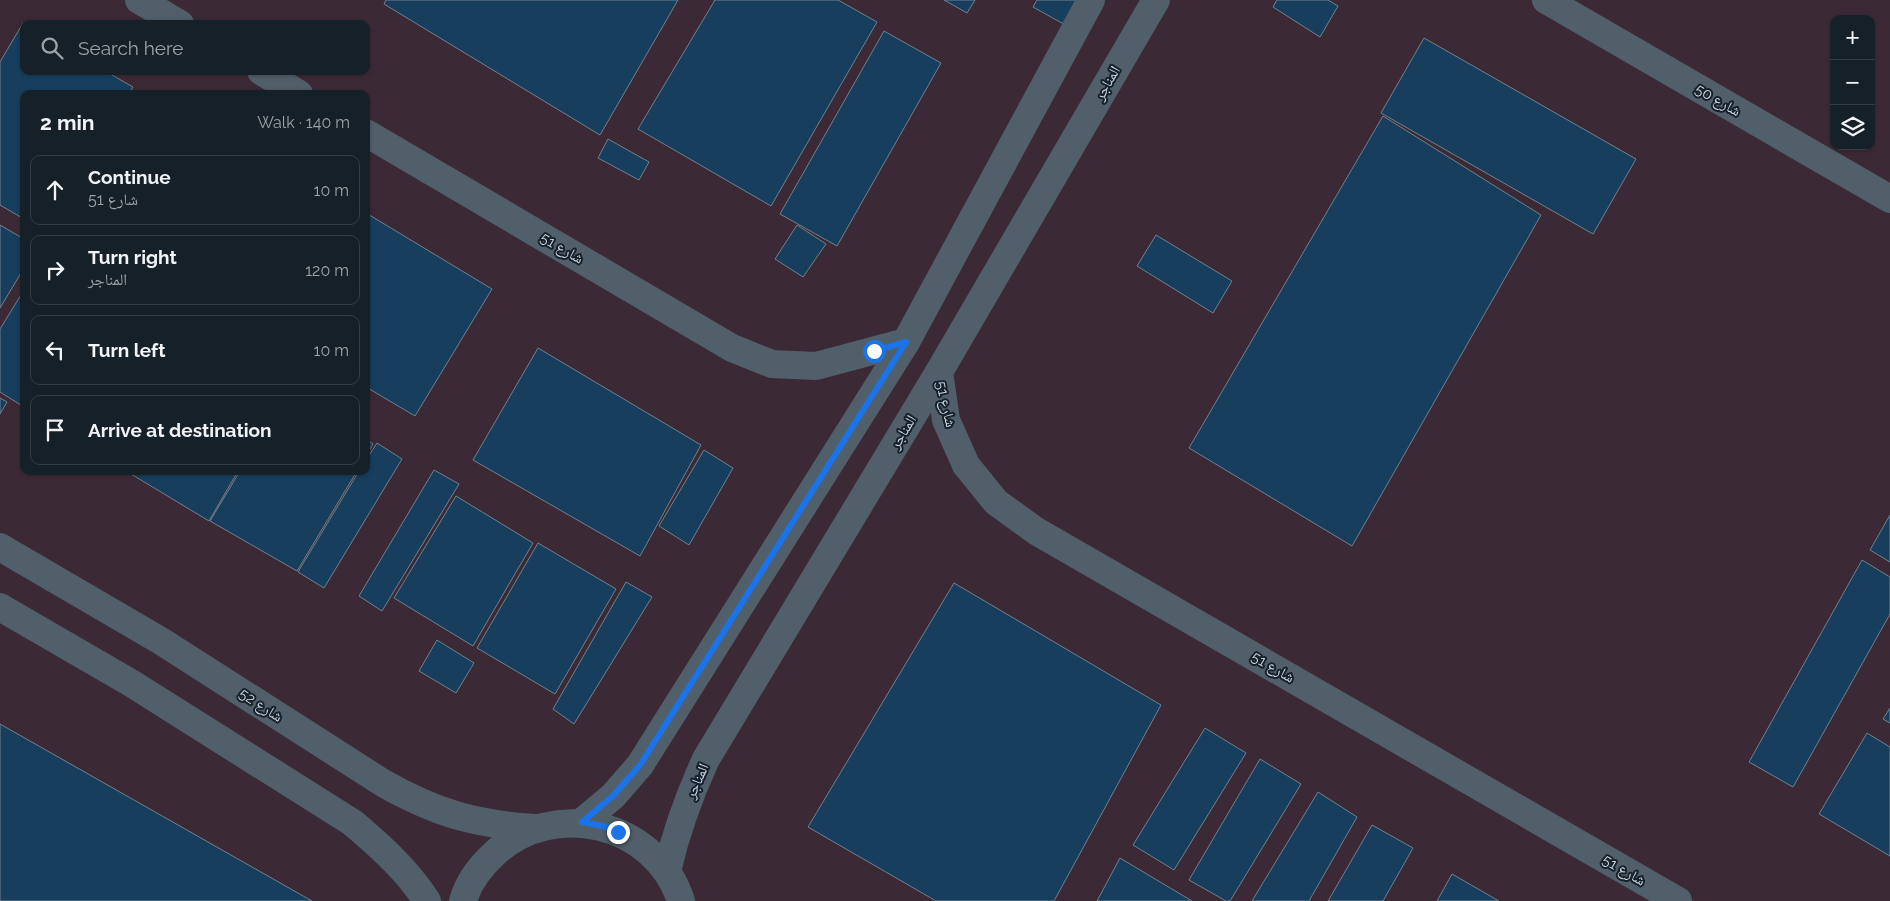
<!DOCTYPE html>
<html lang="en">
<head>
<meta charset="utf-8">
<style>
	body { margin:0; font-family:Raleway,"Noto Naskh Arabic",sans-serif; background:#1f2830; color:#f1f3f6 }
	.controls { position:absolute; right:15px; top:15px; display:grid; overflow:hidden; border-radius:10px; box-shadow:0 1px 4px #0004 }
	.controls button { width:45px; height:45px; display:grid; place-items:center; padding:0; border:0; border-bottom:1px solid #353e45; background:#162028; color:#f1f3f6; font:25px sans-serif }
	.stop { position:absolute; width:15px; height:15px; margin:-11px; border:4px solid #1a73e8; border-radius:50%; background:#fff }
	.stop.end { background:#1a73e8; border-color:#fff; box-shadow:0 1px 5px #0008 }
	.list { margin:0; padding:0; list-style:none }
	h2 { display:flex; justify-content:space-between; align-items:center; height:65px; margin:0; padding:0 20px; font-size:21px }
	h2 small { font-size:16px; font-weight:400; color:#9ea3a8 }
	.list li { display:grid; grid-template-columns:32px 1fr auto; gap:15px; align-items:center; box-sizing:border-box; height:70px; margin:0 10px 10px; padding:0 10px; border:1px solid #353e45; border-radius:10px }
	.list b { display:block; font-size:19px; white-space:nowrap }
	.list p { margin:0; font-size:16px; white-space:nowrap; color:#9ea3a8 }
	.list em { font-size:16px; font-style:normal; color:#9ea3a8 }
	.icon { flex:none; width:28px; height:28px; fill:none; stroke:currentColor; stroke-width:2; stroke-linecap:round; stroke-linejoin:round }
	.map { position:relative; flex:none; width:1890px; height:901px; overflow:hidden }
	.search { position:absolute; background:#162028; box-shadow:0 1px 4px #0004; left:20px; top:20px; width:350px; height:55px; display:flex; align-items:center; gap:12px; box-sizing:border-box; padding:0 18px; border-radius:10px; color:#9ea3a8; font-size:19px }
	.panel { position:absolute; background:#162028; box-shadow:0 1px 4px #0004; left:20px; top:90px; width:350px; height:385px; border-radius:10px }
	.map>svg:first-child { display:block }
	.industrial { fill:#3b2a35; fill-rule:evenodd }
	.building { fill:#173f5d; stroke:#72808d }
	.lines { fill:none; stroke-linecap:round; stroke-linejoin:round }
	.minor { stroke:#515f6a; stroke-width:28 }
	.route { stroke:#1a73e8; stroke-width:6 }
	.labels { text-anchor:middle; stroke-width:4; stroke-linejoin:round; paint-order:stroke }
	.street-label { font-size:15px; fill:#cdd5dc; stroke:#15212b }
</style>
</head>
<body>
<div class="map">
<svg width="1890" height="901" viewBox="0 0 1890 901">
	<rect width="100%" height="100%" fill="#1e2a35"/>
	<path class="industrial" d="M0,0H1890V901H0ZM1834,19H1871V146H1834ZM24,24H366V71H24ZM24,94H366V471H24Z"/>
	<g class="building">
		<polygon points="386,0 678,0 600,135 384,4"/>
		<polygon points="715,0 838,0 877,22 771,206 638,129"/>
		<polygon points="944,0 975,0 967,13"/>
		<polygon points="1037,0 1083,0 1069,27 1033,7"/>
		<polygon points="1277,0 1328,0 1338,6 1320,37 1273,7"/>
		<polygon points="23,23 24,71 105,71 133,87 129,94 24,94 24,219 0,205 0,62"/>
		<polygon points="884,31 941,63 837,246 780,214"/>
		<polygon points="1424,38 1636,159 1593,234 1381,113"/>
		<polygon points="1383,116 1541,215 1352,546 1189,448"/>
		<polygon points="608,139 649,162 639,180 598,158"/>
		<polygon points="366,213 492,289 415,416 366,387"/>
		<polygon points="0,225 24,239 24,268 0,308"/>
		<polygon points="797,225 826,244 803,277 775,259"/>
		<polygon points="1156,235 1232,281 1213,313 1137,266"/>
		<polygon points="24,290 24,407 0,392 0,329"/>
		<polygon points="538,348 701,445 640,556 473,460"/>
		<polygon points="0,398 7,402 0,414"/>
		<polygon points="366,439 373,444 366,456"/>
		<polygon points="377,443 402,459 324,588 298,572 359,471 366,471 366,460"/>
		<polygon points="704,450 733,468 689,545 659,526"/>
		<polygon points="434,470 459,484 382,611 359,596"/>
		<polygon points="126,471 238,471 209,521"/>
		<polygon points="240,471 357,471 297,571 210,521"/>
		<polygon points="456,496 533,543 473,646 394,598"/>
		<polygon points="1890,515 1890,562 1870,550"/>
		<polygon points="538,543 616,589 555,694 477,648"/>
		<polygon points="1862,560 1890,577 1890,614 1793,787 1749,762"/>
		<polygon points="626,582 652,597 574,724 553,709"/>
		<polygon points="954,583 1161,705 1054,901 936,901 808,827"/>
		<polygon points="437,640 474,663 456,693 419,671"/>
		<polygon points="1890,708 1890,723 1883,719"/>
		<polygon points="0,724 312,901 0,901"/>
		<polygon points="1205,728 1246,753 1174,870 1133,845"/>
		<polygon points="1867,733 1890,747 1890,856 1819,814"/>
		<polygon points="1260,759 1301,784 1230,901 1226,901 1189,880"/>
		<polygon points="1318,792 1357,817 1309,901 1252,901"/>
		<polygon points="1372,825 1413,848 1383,901 1328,901"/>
		<polygon points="1120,858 1192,901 1097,901"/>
		<polygon points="1452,874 1499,901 1437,901"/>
	</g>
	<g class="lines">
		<g class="minor">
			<polyline points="139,0 180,24"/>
			<polyline points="1546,0 1890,199"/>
			<polyline points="261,71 299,94"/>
			<polyline points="366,133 732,348 772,364 816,366 906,342"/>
			<polyline points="939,372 946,420 966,465 996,502 1036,531 1678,901"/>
			<path d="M0,547L161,641L383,783C436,813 474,824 535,828"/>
			<path d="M0,607L131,683L353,823C381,847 407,870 427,901"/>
			<polyline points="582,822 613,796 640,765 906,342 1091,0"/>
			<path d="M667,871C676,832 689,796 706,759L939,372L1156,0"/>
			<path d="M463,901C468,883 481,866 494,854C553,798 656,822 681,901"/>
		</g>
	</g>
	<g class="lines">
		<polyline class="route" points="618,832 607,827 582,822 613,796 640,765 906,342 874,351"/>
	</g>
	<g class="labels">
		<g class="street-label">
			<text transform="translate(1107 83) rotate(-60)" y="5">المناجر</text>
			<text transform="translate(1718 100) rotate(30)" y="5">شارع 50</text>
			<text transform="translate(562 248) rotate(30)" y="5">شارع 51</text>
			<text transform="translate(946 404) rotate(77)" y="5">شارع 51</text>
			<text transform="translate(903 432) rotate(-59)" y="5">المناجر</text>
			<text transform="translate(1273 667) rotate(30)" y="5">شارع 51</text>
			<text transform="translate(261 705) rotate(33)" y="5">شارع 52</text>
			<text transform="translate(697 781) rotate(-66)" y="5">المناجر</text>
			<text transform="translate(1624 870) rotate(30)" y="5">شارع 51</text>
		</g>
	</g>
</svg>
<div class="controls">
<button>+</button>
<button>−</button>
<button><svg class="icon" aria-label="layers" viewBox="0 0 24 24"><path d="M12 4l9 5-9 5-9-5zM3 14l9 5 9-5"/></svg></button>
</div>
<div class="stop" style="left:874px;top:351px"></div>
<div class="stop end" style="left:618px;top:832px"></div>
<div class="search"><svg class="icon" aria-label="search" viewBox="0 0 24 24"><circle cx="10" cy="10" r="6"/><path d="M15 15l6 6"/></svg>Search here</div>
<section class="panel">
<h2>2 min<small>Walk · 140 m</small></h2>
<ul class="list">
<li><svg class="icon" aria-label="ahead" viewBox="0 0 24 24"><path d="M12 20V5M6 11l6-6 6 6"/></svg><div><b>Continue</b><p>شارع 51</p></div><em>10 m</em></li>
<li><svg class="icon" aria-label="right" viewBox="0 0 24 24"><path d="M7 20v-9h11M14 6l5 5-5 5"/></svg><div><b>Turn right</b><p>المناجر</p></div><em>120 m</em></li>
<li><svg class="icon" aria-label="left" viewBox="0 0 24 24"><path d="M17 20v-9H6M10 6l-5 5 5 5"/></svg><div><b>Turn left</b></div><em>10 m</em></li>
<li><svg class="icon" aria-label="arrive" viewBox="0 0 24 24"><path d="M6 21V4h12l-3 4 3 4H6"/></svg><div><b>Arrive at destination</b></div></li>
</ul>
</section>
</div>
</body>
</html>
